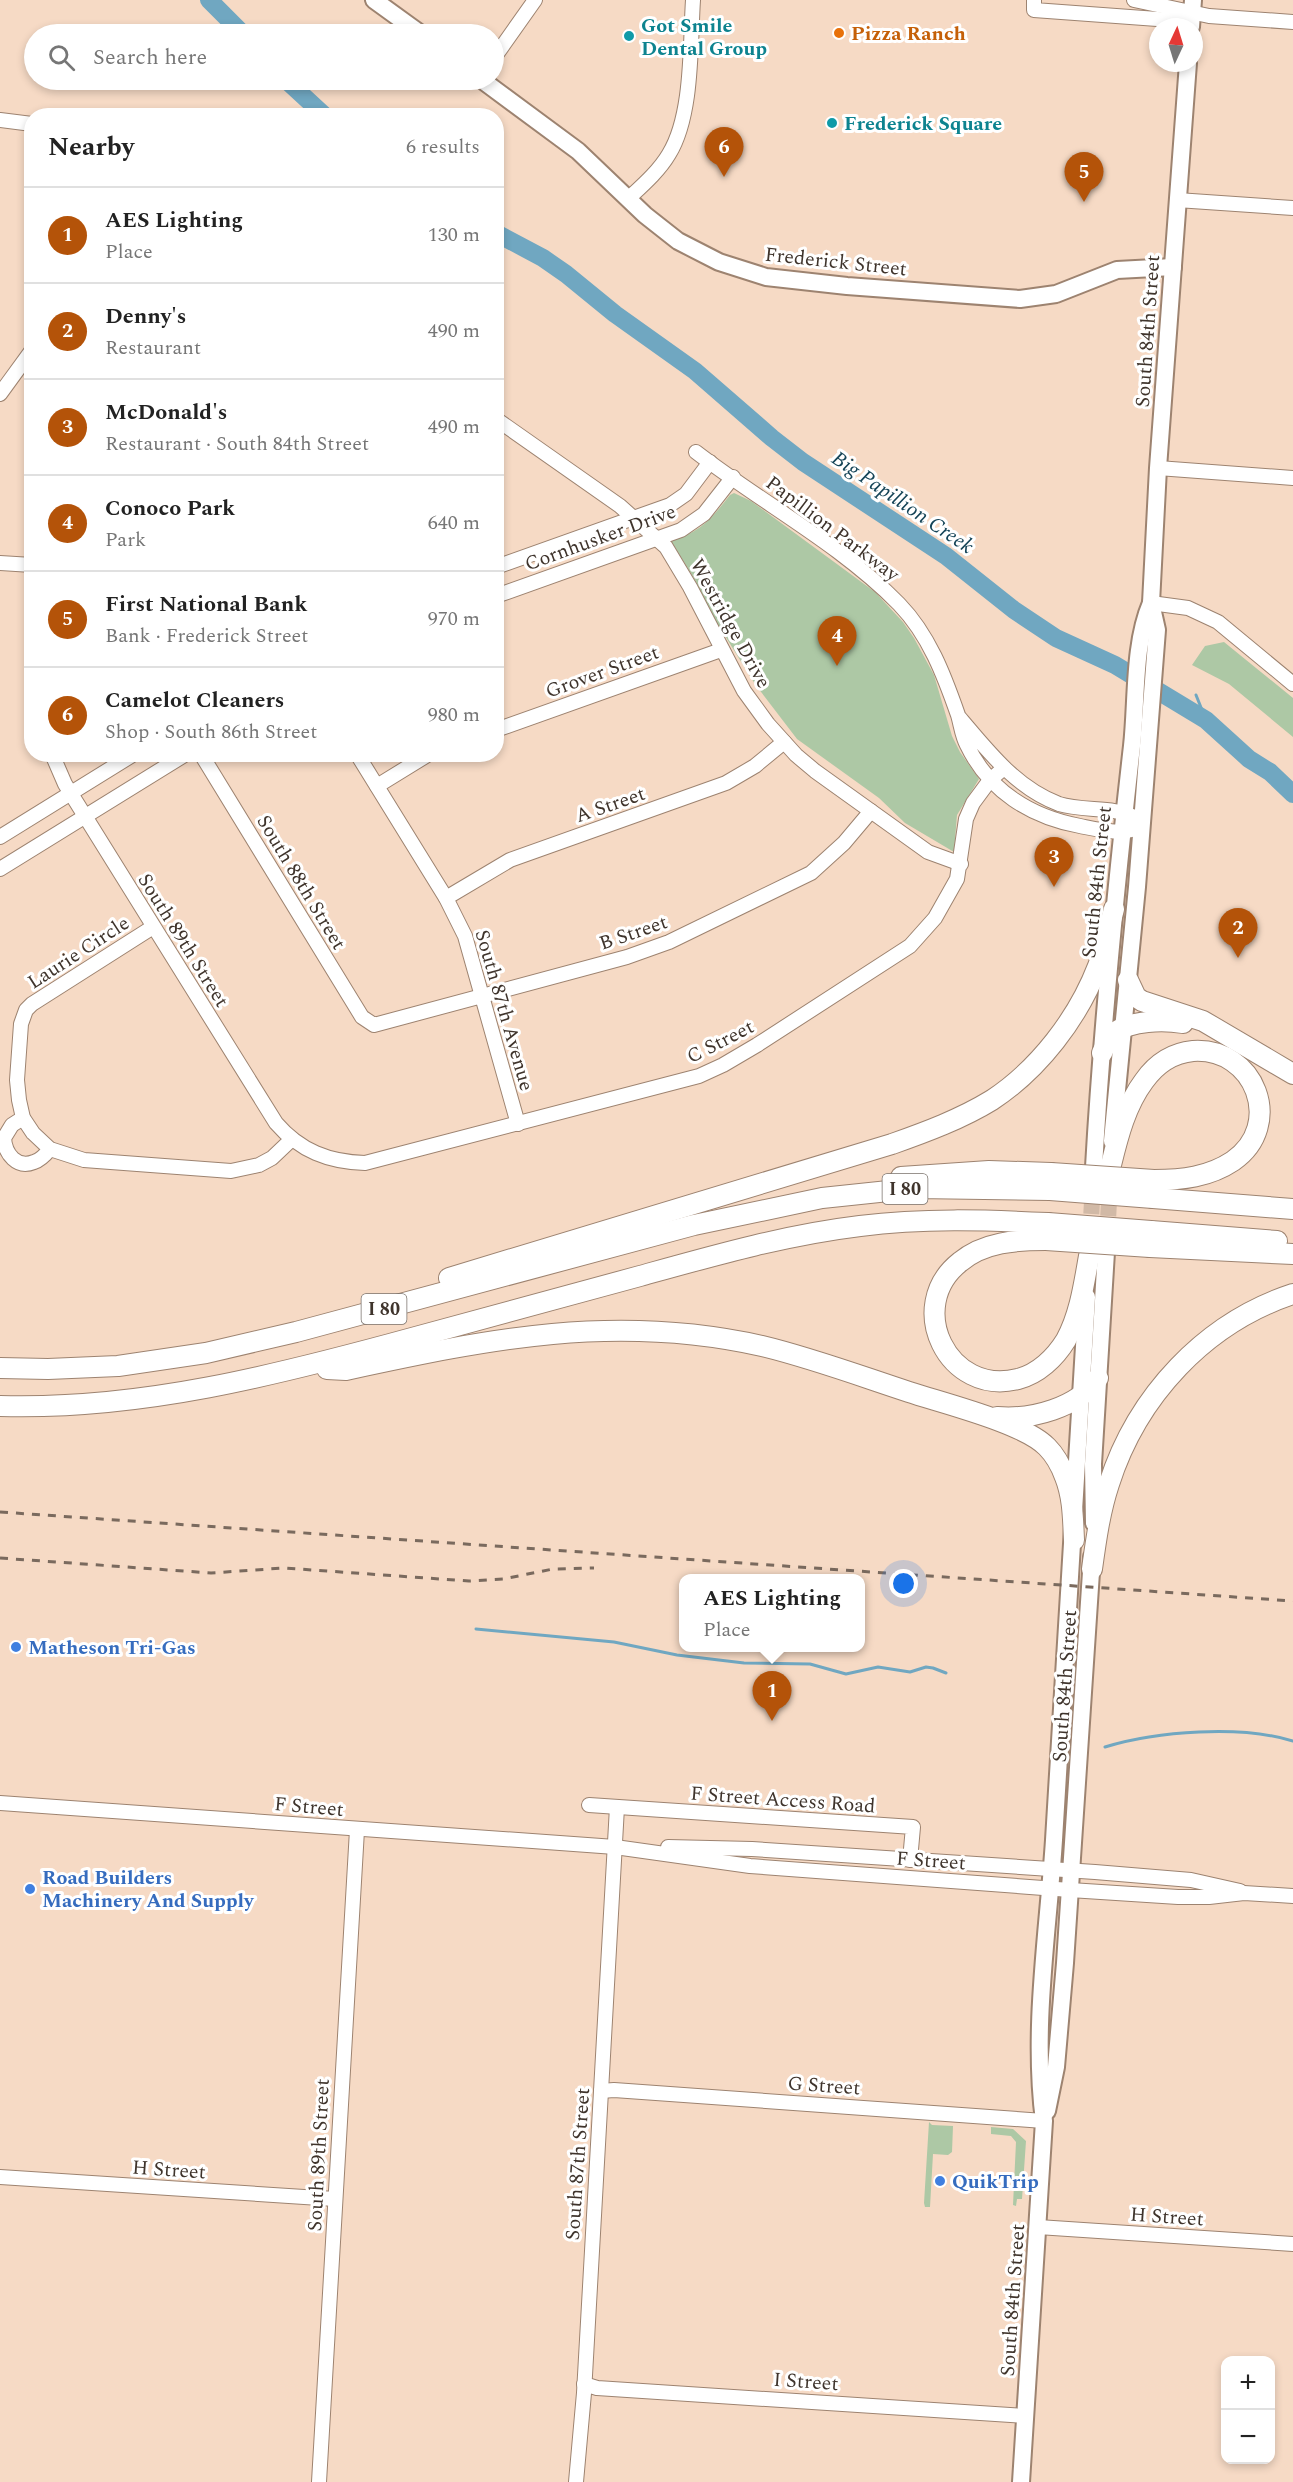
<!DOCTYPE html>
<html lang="en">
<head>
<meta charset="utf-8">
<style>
	body { margin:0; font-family:Spectral,serif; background:#f2f2f2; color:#222 }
	.controls { position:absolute; right:18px; bottom:18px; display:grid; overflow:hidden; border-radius:12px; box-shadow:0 3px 9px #0003 }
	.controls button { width:54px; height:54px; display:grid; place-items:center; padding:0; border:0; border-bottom:2px solid #e0e0e0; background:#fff; color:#222; font:30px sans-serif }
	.compass { position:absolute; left:1149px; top:18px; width:54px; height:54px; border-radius:50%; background:#fff; box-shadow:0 3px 9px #0003; rotate:4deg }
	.you { position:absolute; left:904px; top:1584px; width:21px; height:21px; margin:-15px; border:4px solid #fff; border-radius:50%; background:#1a73e8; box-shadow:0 0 0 9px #1a73e833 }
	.badge { display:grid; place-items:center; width:39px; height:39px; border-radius:50%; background:#b45309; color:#fff; font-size:20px; font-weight:700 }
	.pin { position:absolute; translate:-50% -50px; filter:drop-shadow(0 2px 3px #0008) }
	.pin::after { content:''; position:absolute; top:32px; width:21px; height:18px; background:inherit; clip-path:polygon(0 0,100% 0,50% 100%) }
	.popup { position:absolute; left:679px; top:1574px; width:186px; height:78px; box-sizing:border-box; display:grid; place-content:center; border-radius:12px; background:#fff; filter:drop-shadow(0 2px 4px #0005); font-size:20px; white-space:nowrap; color:#767676 }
	.popup b { font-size:22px; color:#222 }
	.popup::after { content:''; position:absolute; left:50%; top:100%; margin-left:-12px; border:12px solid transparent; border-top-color:#fff }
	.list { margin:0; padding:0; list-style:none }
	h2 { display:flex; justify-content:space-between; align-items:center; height:78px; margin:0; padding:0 24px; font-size:26px }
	h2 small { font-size:20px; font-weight:400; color:#767676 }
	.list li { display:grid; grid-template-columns:39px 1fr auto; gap:18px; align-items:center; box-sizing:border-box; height:96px; padding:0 24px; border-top:2px solid #e0e0e0 }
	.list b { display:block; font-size:22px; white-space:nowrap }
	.list p { margin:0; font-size:20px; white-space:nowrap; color:#767676 }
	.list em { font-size:20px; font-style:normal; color:#767676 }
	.icon { flex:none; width:33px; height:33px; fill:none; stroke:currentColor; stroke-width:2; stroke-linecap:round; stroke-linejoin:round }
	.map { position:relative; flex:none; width:1293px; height:2482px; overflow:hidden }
	.search { position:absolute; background:#fff; box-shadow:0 3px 9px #0003; left:24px; top:24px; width:480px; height:66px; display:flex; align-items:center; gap:15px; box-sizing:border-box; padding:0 21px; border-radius:33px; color:#767676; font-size:22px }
	.panel { position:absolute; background:#fff; box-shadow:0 3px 9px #0003; left:24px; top:108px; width:480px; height:654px; border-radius:24px }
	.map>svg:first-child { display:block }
	.green { fill:#adc8a5 }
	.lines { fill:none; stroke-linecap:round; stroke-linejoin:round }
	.stream { stroke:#70a7c1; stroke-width:3 }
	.river { stroke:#70a7c1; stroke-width:18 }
	.major-tunnel { stroke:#d1b9a6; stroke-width:16; stroke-dasharray:16 8; stroke-linecap:butt }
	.minor-casing { stroke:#9d8370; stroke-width:16 }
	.major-casing { stroke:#9d8370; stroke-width:20 }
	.highway-casing { stroke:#9d8370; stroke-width:22 }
	.minor { stroke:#fff; stroke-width:14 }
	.major { stroke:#fff; stroke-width:16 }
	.highway { stroke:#fff; stroke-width:20 }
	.rail { stroke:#7a6a5e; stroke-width:3; stroke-dasharray:8 8; stroke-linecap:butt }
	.highway-bridge-casing { stroke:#9d8370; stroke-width:22; stroke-linecap:butt }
	.highway-bridge { stroke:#fff; stroke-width:20 }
	.food-dot { fill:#e8710a; stroke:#fff; stroke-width:2 }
	.culture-dot { fill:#0f9aa8; stroke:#fff; stroke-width:2 }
	.shop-dot { fill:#3f7fe0; stroke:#fff; stroke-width:2 }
	.labels { text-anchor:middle; stroke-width:6; stroke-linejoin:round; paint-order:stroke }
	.shield { fill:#fff; stroke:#79716b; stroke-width:1.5 }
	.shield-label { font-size:18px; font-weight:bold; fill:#3f342c }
	.culture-label { font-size:20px; font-weight:bold; fill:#0d838f; stroke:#fff; text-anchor:start }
	.food-label { font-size:20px; font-weight:bold; fill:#c56008; stroke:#fff; text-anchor:start }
	.street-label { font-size:20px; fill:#3f342c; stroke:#fff }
	.shop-label { font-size:20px; font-weight:bold; fill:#366cbe; stroke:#fff; text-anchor:start }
	.water-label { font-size:21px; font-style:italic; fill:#154457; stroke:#fff }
</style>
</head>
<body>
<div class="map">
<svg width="1293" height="2482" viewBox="0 0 1293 2482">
	<rect width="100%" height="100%" fill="#f6dac5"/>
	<g class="green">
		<path d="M734,493L751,501L875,592L903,622L914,638L934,675L952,736L960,752L979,779L957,815L954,852L905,823L879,798L797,739L755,684L717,623L695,580L671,541C702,531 711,519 730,495Z"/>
		<polygon points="1224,642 1293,698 1293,737 1229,684 1192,665 1205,646"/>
		<polygon points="929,2122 932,2125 953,2126 952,2152 948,2155 933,2154 930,2207 925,2207 924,2203"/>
		<polygon points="991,2127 1013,2129 1026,2141 1022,2199 1017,2199 1016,2206 1013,2205 1016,2142 1011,2136 991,2134"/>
	</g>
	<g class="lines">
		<g class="stream">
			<polyline points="1196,695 1206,720"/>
			<polyline points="476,1629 614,1642 677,1655 744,1663 810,1664 846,1674 878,1667 910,1672 926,1667 933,1668 946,1673"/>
			<path d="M1105,1747C1157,1731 1241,1725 1293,1741"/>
		</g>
		<g class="river">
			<polyline points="209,0 243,34"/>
			<polyline points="286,80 325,116"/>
			<polyline points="496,233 543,258 566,274 615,314 695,371 772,438 803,462 946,556 1014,610 1056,638 1115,665 1206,720 1249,759 1270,772 1293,794"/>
		</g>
		<g class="major-tunnel">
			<polyline points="1090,1238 1093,1183"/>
			<polyline points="1107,1240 1110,1181"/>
		</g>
		<g class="minor-casing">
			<g id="minor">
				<polyline points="1034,0 1034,10 1171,20 1193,13"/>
				<polyline points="1134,0 1209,16 1293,22"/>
				<polyline points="494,58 535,0"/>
				<polyline points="0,120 32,124"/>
				<path d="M629,198C643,185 659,171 669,154C693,115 690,45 693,0"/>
				<polyline points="1177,200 1293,208"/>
				<polyline points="0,394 32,350"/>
				<polyline points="496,419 620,506 666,547 690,587 744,691 768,724 796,755 815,771 928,852 961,864"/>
				<path d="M696,452C762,503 840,544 899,604C929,635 944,675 958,715C961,725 962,736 967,745C989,791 1031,817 1080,826C1100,830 1123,836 1142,826C1139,822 1136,818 1132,816C1115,807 1081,811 1059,804C1016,788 988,751 959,717"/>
				<polyline points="1158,468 1293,478"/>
				<polyline points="0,563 32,565"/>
				<polyline points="496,567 670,505 686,494 710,462"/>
				<polyline points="496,596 681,530 704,514 733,477"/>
				<polyline points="1151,603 1188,608 1218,622 1293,684"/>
				<polyline points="496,730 721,650"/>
				<path d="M52,754L65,784L276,1123C300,1151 329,1162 365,1163L699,1076L723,1065L757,1045L910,946L935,918L957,879L966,819L973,803L990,780L1004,768"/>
				<polyline points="201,754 362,1017 374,1025 627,957 669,942 811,873 844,843 871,811"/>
				<polyline points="357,754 446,898 465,936 518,1124"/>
				<polyline points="377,786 429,754"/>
				<polyline points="0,837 134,754"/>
				<polyline points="0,869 186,754"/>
				<polyline points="446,898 510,860 726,783 755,766 784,742"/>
				<polyline points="153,927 32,1004 26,1010 21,1024 17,1080 19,1100 23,1118 33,1133 50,1149 84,1160 231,1171 259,1165 272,1158 292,1139"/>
				<path d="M23,1118L12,1125L4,1138C5,1154 17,1169 34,1162C41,1160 46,1154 50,1149"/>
				<polyline points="0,1803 615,1847 750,1866 1070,1890 1178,1897 1209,1897 1244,1893 1293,1896"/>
				<polyline points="589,1805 913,1827 910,1860"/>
				<polyline points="668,1847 752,1849 1095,1872 1191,1880 1240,1891"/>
				<polyline points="601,2091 614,2090 1044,2121"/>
				<polyline points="0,2177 335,2199"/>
				<polyline points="1038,2227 1293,2244"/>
				<polyline points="584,2384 597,2388 1025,2416"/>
				<polyline points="319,2482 357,1830"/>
				<polyline points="576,2482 584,2393 617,1807"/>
			</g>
		</g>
		<g class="major-casing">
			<g id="major">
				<polyline points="374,0 421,34"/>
				<polyline points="1191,27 1193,0"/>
				<polyline points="482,80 578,151 645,215 678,241 719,262 766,277 847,286 1020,299 1056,294 1117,270 1173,267"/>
				<polyline points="1112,1141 1137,887 1157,630 1151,603 1158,468 1188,63"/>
				<path d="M1094,1167C1102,1026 1116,886 1132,746C1137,701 1133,645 1151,603"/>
				<polyline points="1094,1523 1093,1464 1106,1252"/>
				<polyline points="1047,2111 1056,2067 1065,1963 1092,1557"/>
				<path d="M1021,2482L1044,2121C1032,2028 1048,1933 1054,1840C1064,1659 1077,1478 1087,1297"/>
			</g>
		</g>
		<g class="highway-casing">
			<g id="highway">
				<polyline points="1128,980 1136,997 1142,1001 1203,1021 1293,1074"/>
				<path d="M1102,1053C1105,1046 1108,1038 1114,1033C1131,1020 1164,1020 1183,1023"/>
				<path d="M1111,1165C1118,1136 1126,1105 1144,1081C1156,1064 1172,1053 1193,1051C1255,1047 1285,1125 1233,1161C1209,1177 1182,1180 1154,1180"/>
				<polyline points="901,1177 989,1171 1051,1173"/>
				<polyline points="1153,1198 1293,1209"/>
				<polyline points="1151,1231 1277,1241"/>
				<path d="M1046,1240C1016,1240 984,1242 960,1262C904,1306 948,1397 1018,1379C1038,1374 1055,1358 1066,1340C1080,1314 1084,1284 1089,1256"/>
				<polyline points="1150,1247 1293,1254"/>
				<path d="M449,1278L892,1144C926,1132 961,1119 992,1100C1039,1069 1078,1018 1098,966C1105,948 1109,928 1114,909"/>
				<polyline points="0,1368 48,1369 118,1366 206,1353 296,1332 694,1225 822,1198 917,1188 1050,1190"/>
				<path d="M327,1369L346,1370C489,1339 615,1313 762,1346C812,1358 860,1376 909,1392C942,1403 1024,1423 1047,1447C1055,1455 1061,1466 1065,1477C1073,1497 1073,1519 1074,1540"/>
				<path d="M0,1406C141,1410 277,1375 412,1338C488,1318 564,1297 640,1276C712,1256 785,1235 860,1226C923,1218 985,1220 1048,1223"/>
				<path d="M997,1417C1031,1420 1078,1408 1098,1378"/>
				<path d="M1092,1569C1096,1540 1100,1511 1109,1484C1137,1396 1205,1323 1293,1294"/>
			</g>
		</g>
		<use href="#minor" class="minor"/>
		<use href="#major" class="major"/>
		<use href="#highway" class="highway"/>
		<g class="rail">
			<polyline points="0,1512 1293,1601"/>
			<polyline points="0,1558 211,1573 284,1568 469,1581 503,1579 553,1569 594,1568"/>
		</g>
		<g class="highway-bridge-casing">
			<g id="highway-bridge">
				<polyline points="1051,1173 1154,1180"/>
				<polyline points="1050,1190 1153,1198"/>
				<polyline points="1048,1223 1151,1231"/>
				<polyline points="1046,1240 1150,1247"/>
			</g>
		</g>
		<use href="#highway-bridge" class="highway-bridge"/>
	</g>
	<circle class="food-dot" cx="839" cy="33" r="6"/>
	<g class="culture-dot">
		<circle cx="629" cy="36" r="6"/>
		<circle cx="832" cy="123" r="6"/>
	</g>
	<g class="shop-dot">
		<circle cx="16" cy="1647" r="6"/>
		<circle cx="30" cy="1889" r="6"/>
		<circle cx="940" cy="2181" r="6"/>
	</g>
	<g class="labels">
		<g class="shield">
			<rect x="882.5" y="1174" width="45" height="30" rx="4.5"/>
			<rect x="361.5" y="1294" width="45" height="30" rx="4.5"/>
		</g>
		<g class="shield-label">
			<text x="905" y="1195">I 80</text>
			<text x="384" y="1315">I 80</text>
		</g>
		<g class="culture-label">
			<text x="641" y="32">Got Smile<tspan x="641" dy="23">Dental Group</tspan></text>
			<text x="844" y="130">Frederick Square</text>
		</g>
		<g class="food-label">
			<text x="851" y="40">Pizza Ranch</text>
		</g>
		<g class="street-label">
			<text transform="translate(836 261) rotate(6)" y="7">Frederick Street</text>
			<text transform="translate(1147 331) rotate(-86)" y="7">South 84th Street</text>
			<text transform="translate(833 528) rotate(37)" y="7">Papillion Parkway</text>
			<text transform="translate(600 537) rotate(-20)" y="7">Cornhusker Drive</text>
			<text transform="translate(731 623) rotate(61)" y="7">Westridge Drive</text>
			<text transform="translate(602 671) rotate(-20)" y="7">Grover Street</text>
			<text transform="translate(610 804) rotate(-19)" y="7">A Street</text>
			<text transform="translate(302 882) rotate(59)" y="7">South 88th Street</text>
			<text transform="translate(1096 882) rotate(-84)" y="7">South 84th Street</text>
			<text transform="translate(633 932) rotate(-19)" y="7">B Street</text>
			<text transform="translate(184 940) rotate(58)" y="7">South 89th Street</text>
			<text transform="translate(78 952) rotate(-33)" y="7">Laurie Circle</text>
			<text transform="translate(505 1010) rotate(74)" y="7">South 87th Avenue</text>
			<text transform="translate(720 1041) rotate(-27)" y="7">C Street</text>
			<text transform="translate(1064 1686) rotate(-86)" y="7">South 84th Street</text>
			<text transform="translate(783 1799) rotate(4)" y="7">F Street Access Road</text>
			<text transform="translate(309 1806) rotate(5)" y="7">F Street</text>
			<text transform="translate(931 1860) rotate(4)" y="7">F Street</text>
			<text transform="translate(824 2085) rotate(4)" y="7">G Street</text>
			<text transform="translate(318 2155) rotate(-87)" y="7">South 89th Street</text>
			<text transform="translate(577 2164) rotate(-86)" y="7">South 87th Street</text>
			<text transform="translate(169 2169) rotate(4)" y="7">H Street</text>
			<text transform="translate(1167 2216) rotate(4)" y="7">H Street</text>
			<text transform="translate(1012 2300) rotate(-86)" y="7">South 84th Street</text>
			<text transform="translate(806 2381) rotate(4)" y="7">I Street</text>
		</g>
		<g class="shop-label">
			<text x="28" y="1654">Matheson Tri-Gas</text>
			<text x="42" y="1884">Road Builders<tspan x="42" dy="23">Machinery And Supply</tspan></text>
			<text x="952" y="2188">QuikTrip</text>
		</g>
		<g class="water-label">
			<text transform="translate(903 502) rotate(34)" y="7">Big Papillion Creek</text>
		</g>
	</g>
</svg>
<div class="controls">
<button>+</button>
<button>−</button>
</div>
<svg class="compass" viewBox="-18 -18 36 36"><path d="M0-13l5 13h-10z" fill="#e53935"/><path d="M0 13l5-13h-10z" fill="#767676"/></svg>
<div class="you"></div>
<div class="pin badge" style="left:772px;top:1721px">1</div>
<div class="popup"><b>AES Lighting</b>Place</div>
<div class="pin badge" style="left:1238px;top:958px">2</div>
<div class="pin badge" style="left:1054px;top:887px">3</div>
<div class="pin badge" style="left:837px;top:666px">4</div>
<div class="pin badge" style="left:1084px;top:202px">5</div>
<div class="pin badge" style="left:724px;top:177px">6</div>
<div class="search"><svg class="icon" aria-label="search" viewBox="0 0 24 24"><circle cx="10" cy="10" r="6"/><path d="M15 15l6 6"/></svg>Search here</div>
<section class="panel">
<h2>Nearby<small>6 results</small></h2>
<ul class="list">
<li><span class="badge">1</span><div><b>AES Lighting</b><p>Place</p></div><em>130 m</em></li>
<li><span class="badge">2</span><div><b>Denny's</b><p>Restaurant</p></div><em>490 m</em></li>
<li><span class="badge">3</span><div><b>McDonald's</b><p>Restaurant · South 84th Street</p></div><em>490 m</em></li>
<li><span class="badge">4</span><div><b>Conoco Park</b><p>Park</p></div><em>640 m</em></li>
<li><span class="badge">5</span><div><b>First National Bank</b><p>Bank · Frederick Street</p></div><em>970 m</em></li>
<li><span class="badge">6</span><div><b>Camelot Cleaners</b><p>Shop · South 86th Street</p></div><em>980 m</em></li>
</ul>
</section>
</div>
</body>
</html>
